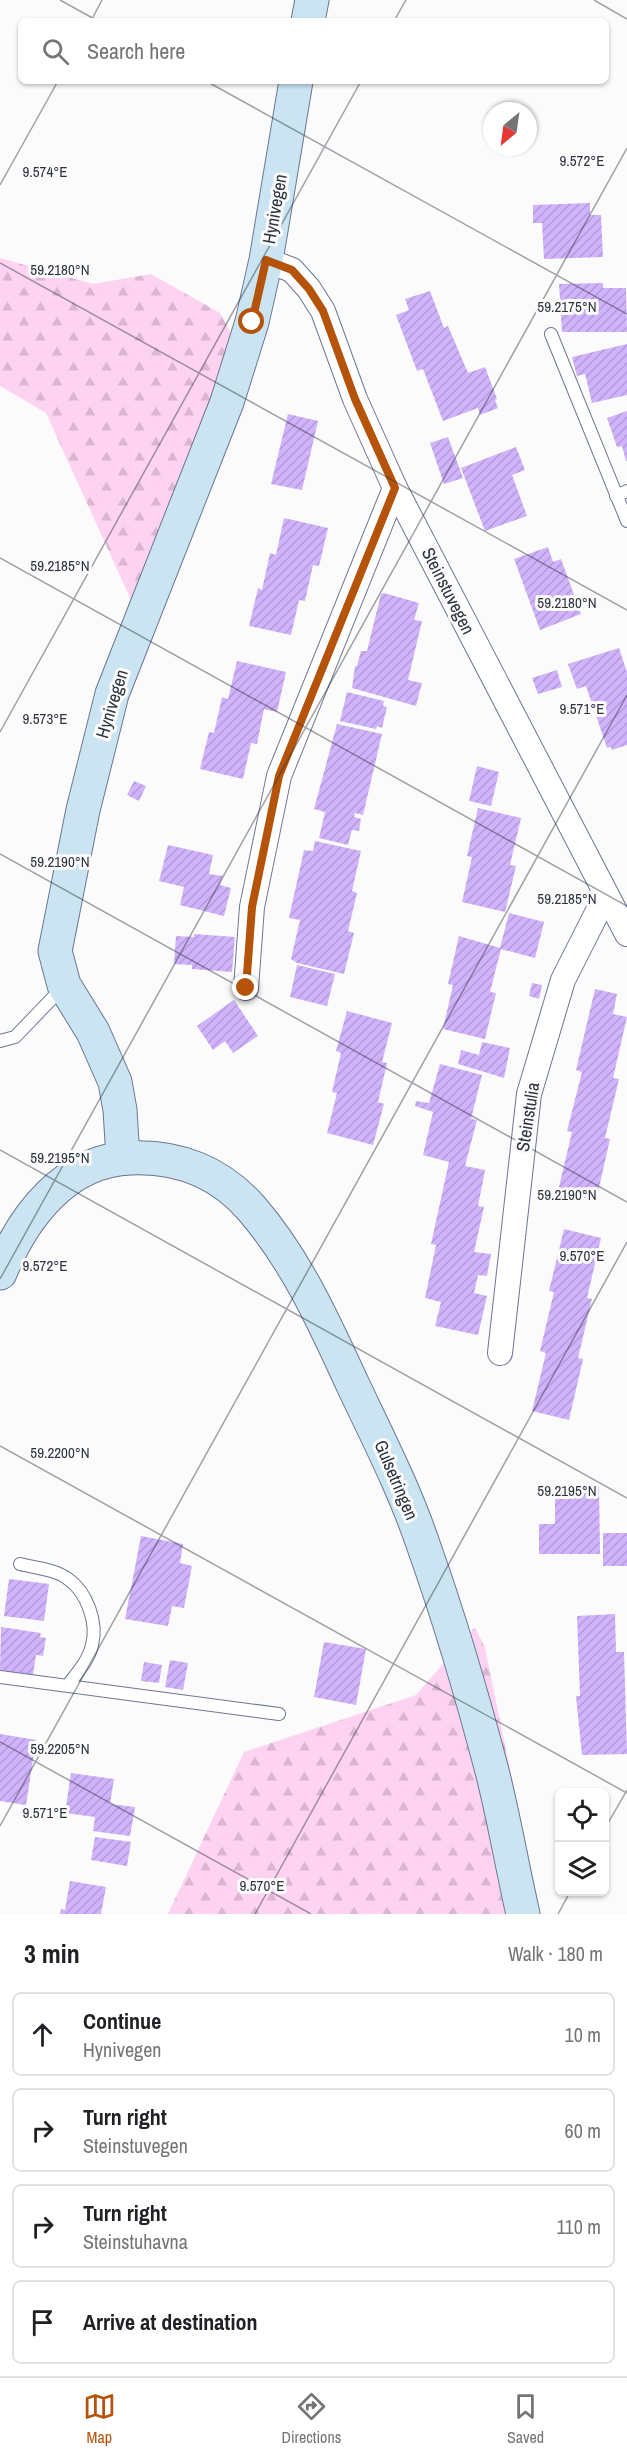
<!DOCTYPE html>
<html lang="en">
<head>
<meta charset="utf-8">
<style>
	body { margin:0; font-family:"Archivo Narrow",sans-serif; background:#f2f2f2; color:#202124 }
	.controls { position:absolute; right:18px; bottom:18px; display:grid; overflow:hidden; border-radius:9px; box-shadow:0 2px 4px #0004 }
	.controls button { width:54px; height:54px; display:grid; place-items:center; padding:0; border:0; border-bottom:2px solid #e0e0e0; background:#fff; color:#202124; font:30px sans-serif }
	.compass { position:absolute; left:483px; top:102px; width:54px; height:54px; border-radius:50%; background:#fff; box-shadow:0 2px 4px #0004; rotate:209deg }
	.stop { position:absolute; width:18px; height:18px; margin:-14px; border:4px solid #b45309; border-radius:50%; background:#fff }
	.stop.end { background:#b45309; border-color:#fff; box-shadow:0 2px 6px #0008 }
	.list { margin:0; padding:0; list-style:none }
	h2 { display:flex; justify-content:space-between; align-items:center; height:78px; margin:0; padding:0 24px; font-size:26px }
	h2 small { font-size:20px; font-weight:400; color:#757577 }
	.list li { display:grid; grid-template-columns:39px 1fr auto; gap:18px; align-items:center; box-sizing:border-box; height:84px; margin:0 12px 12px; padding:0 12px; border:2px solid #e0e0e0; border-radius:9px }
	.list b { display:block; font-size:22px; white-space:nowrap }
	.list p { margin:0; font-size:20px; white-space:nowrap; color:#757577 }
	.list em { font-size:20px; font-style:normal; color:#757577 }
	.icon { flex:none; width:33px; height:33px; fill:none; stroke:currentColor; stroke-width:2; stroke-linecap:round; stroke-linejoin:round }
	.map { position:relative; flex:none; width:627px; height:1914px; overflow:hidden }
	.search { position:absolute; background:#fff; box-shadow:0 2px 4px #0004; left:18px; right:18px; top:18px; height:66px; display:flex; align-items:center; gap:15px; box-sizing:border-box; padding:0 21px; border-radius:9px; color:#757577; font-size:22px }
	.sheet { height:462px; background:#fff }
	nav { display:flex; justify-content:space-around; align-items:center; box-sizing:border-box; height:84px; border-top:2px solid #e0e0e0; background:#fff; font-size:16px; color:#757577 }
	nav a { display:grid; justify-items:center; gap:3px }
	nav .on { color:#b45309 }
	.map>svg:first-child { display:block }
	.forest { fill:url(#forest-firs) }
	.building { fill:url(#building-hatch) }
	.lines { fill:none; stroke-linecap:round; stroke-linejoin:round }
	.lane-casing { stroke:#6c7693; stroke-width:14 }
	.street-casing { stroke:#6c7693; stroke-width:26 }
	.secondary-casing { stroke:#6c7693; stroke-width:35 }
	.lane { stroke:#fff; stroke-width:12 }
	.street { stroke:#fff; stroke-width:24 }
	.secondary { stroke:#cae4f2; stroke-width:33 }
	.route { stroke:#b45309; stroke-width:8 }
	.ticks { fill:none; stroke:#2f3340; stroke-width:1.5; stroke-opacity:0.45 }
	.labels { text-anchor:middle; stroke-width:6; stroke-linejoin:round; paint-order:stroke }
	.street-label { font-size:18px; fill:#2f3340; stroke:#fbfbfb }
	.ticks-label { font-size:15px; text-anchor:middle; fill:#2f3340; stroke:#fbfbfb; stroke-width:6; stroke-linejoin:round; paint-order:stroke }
</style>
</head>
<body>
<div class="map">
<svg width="627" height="1914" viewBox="0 0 627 1914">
	<defs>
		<pattern id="forest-firs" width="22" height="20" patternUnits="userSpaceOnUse" patternTransform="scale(1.5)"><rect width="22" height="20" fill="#fed3f2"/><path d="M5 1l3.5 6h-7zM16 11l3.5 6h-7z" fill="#dab6d1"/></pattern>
		<pattern id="building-hatch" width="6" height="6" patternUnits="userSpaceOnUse" patternTransform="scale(1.5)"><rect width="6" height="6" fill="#d0b3fb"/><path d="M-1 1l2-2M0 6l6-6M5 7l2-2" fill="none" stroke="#b39ad8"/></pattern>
	</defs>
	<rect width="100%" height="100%" fill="#fbfbfb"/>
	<g class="forest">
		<polygon points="0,258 93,284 151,274 220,313 233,337 144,617 131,600 46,413 0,386"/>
		<polygon points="475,1627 485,1648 540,1914 168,1914 244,1752 416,1695"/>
	</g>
	<g class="building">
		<polygon points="590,203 590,215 601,215 603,257 544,259 542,223 533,223 533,205"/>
		<polygon points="603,283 603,288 626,288 627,332 562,332 559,284"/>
		<polygon points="430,291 444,328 448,326 468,373 485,367 497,399 495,400 498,408 480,415 478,408 443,421 423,369 417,371 396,315 409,310 405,299"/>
		<polygon points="627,344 627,395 592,403 585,374 577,376 572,357"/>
		<polygon points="627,411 627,461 626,461 622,446 617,447 607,418"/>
		<polygon points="288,414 318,421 302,490 271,484"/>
		<polygon points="448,437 463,478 444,484 430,443"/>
		<polygon points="516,447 525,470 512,475 527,516 485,531 461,468"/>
		<polygon points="284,518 328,528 319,566 313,565 305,601 299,600 291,635 249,626 258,588 262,590 270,553 276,555"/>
		<polygon points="548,547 553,562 561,559 581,614 540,630 514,559"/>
		<polygon points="384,593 419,603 414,620 422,621 408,680 422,683 416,706 352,688 355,666 357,666 361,651 367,651 381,594"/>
		<polygon points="619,648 627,672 627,745 612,750 611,747 607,748 586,686 577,689 568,664"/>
		<polygon points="237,661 286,672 277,712 264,709 257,744 251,743 243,779 200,769 209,732 214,733 222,697 228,699"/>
		<polygon points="557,670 562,687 538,694 532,678"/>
		<polygon points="347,692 384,701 383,706 387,707 382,728 377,726 376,729 340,721"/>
		<polygon points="337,724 382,734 363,815 355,813 354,817 361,819 359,831 352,830 348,845 319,838 325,812 314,809"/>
		<polygon points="477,766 499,772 491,806 469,801"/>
		<polygon points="134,781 146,786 139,801 127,795"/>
		<polygon points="478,808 521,818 510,865 516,866 505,912 462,902 472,857 467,856"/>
		<polygon points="315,841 361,851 352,891 357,893 348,931 354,933 344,974 297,963 291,959 300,920 289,918 304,850 313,851"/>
		<polygon points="168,845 213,855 209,874 223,876 220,885 231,888 224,916 180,905 184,887 159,881"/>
		<polygon points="509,913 544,922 535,958 501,949 490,992 496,993 485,1039 443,1029 453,985 448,984 459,936 500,948"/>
		<polygon points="194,934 235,937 232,972 192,969 192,965 174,964 176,936 194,937"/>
		<polygon points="297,965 335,974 327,1006 290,997"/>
		<polygon points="532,983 542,985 539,999 529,996"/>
		<polygon points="595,989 617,994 613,1014 627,1017 613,1078 619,1079 605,1138 610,1139 596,1201 558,1191 572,1132 567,1131 582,1072 576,1070"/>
		<polygon points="234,1000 258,1036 233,1053 225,1041 213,1050 197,1026"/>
		<polygon points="347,1011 392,1023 382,1062 387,1063 378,1102 384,1104 373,1145 327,1133 337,1093 332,1092 341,1053 336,1051"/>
		<polygon points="482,1042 510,1048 504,1078 458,1064 461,1050 479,1055"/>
		<polygon points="440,1064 482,1075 471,1119 477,1120 465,1166 485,1170 478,1206 484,1207 474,1252 491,1254 487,1276 478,1275 474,1293 487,1296 478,1335 435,1326 441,1302 425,1298 436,1245 431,1244 449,1162 423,1155 433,1112 415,1106 416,1101 429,1103"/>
		<polygon points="564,1229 601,1238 587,1298 592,1299 578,1358 583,1359 569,1420 532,1411 546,1353 540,1351 554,1292 549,1291"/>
		<polygon points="599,1485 600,1554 539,1554 539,1524 555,1524 555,1486"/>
		<rect x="603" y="1533" width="24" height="33"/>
		<polygon points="141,1536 183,1544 180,1563 192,1566 184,1608 172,1606 168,1626 125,1619"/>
		<polygon points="9,1579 49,1584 44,1621 4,1616"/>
		<polygon points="615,1614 616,1652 624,1652 627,1754 582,1755 576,1696 580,1696 577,1616"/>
		<polygon points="1,1627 41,1633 40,1637 46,1638 43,1656 36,1655 33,1675 0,1670"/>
		<polygon points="324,1642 366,1649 356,1705 314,1697"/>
		<polygon points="170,1660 188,1663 183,1690 165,1687"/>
		<polygon points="144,1662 162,1665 159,1683 141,1681"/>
		<polygon points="0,1734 36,1740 26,1805 0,1801"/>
		<polygon points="71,1773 114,1779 110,1804 135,1807 130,1836 93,1831 95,1817 65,1813"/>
		<polygon points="95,1837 131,1842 127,1866 91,1860"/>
		<polygon points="70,1881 106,1887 101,1914 60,1914 61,1909 65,1910"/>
	</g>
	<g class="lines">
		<g class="lane-casing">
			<g id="lane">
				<polyline points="551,334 627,521"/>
				<polyline points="616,496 627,491"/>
				<polyline points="0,1041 15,1037 64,986"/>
				<path d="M20,1564C35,1568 55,1569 68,1579C87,1592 98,1623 92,1645C89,1660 77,1673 68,1685"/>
				<polyline points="0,1677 279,1714"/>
			</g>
		</g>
		<g class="street-casing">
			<g id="street">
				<polyline points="266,260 292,270 309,289 323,311 355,399 395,488 627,934"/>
				<polyline points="246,988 252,907 279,776 395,488"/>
				<polyline points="500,1353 529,1094 563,980 606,895"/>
			</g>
		</g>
		<g class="secondary-casing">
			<g id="secondary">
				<polyline points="308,21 312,0"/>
				<polyline points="123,1158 120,1110 115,1082 93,1032 64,985 55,951 83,810 112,694 227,402 252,322 266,260 296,81"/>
				<path d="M0,1273C23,1217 65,1160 131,1158C178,1156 220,1172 252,1209C296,1260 324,1322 352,1383C377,1436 405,1490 424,1547C450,1620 472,1695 492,1771C504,1818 512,1866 523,1914"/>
			</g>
		</g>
		<use href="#lane" class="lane"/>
		<use href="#street" class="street"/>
		<use href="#secondary" class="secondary"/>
	</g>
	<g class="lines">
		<polyline class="route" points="246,988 252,907 279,776 395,488 355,399 323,311 309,289 292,270 266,260 252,322"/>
	</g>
	<path class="ticks" d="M60,0L98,21M594,0L627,19M91,21L102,0M394,21L406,0M206,81L627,314M0,185L58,81M0,263L627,610M0,558L627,906M0,732L361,81M0,854L627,1202M0,1150L627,1498M0,1279L627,148M0,1446L627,1793M0,1742L311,1914M0,1826L627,695M604,1830L627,1790M255,1914L627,1242M558,1914L570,1892"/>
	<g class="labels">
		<g class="street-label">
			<text transform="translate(275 209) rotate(-80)" y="6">Hynivegen</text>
			<text transform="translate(448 591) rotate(63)" y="6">Steinstuvegen</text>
			<text transform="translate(112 704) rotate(-73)" y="6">Hynivegen</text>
			<text transform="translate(528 1117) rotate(-81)" y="6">Steinstulia</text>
			<text transform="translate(396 1480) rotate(67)" y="6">Gulsetringen</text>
		</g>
	</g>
	<g class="ticks-label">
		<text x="582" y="166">9.572°E</text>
		<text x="45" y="177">9.574°E</text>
		<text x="60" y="275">59.2180°N</text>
		<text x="567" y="312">59.2175°N</text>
		<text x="60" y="571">59.2185°N</text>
		<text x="567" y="608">59.2180°N</text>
		<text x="582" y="714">9.571°E</text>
		<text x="45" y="724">9.573°E</text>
		<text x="60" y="867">59.2190°N</text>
		<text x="567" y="904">59.2185°N</text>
		<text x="60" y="1163">59.2195°N</text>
		<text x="567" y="1200">59.2190°N</text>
		<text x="582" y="1261">9.570°E</text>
		<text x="45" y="1271">9.572°E</text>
		<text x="60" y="1458">59.2200°N</text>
		<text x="567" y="1496">59.2195°N</text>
		<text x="60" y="1754">59.2205°N</text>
		<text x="45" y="1818">9.571°E</text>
		<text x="262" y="1891">9.570°E</text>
	</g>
</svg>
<div class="controls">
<button><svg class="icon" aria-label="locate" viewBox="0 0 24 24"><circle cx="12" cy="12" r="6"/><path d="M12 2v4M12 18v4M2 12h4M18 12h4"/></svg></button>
<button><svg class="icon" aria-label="layers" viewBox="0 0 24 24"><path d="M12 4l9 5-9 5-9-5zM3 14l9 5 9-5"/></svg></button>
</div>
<svg class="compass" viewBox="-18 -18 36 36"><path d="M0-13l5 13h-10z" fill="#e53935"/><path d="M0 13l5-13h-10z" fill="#757577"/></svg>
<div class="stop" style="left:252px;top:322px"></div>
<div class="stop end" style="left:246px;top:988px"></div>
<div class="search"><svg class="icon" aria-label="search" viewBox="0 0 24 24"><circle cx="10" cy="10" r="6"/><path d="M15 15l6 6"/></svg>Search here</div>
</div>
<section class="sheet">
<h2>3 min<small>Walk · 180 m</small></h2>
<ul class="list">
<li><svg class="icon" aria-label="ahead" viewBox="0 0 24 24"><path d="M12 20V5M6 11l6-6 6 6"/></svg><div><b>Continue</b><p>Hynivegen</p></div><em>10 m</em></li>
<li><svg class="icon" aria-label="right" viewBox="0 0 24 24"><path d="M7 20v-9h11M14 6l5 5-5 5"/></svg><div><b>Turn right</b><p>Steinstuvegen</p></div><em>60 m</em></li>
<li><svg class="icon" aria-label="right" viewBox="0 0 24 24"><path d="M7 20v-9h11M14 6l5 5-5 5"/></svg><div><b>Turn right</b><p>Steinstuhavna</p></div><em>110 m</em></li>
<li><svg class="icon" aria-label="arrive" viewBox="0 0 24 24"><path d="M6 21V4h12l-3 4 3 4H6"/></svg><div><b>Arrive at destination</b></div></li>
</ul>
</section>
<nav>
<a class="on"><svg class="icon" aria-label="map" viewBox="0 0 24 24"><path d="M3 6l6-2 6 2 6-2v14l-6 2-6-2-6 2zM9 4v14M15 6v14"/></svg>Map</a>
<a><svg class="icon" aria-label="directions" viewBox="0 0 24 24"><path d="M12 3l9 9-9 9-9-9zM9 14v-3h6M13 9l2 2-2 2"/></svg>Directions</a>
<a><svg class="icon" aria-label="saved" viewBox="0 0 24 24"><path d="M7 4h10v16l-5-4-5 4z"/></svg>Saved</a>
</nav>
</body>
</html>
